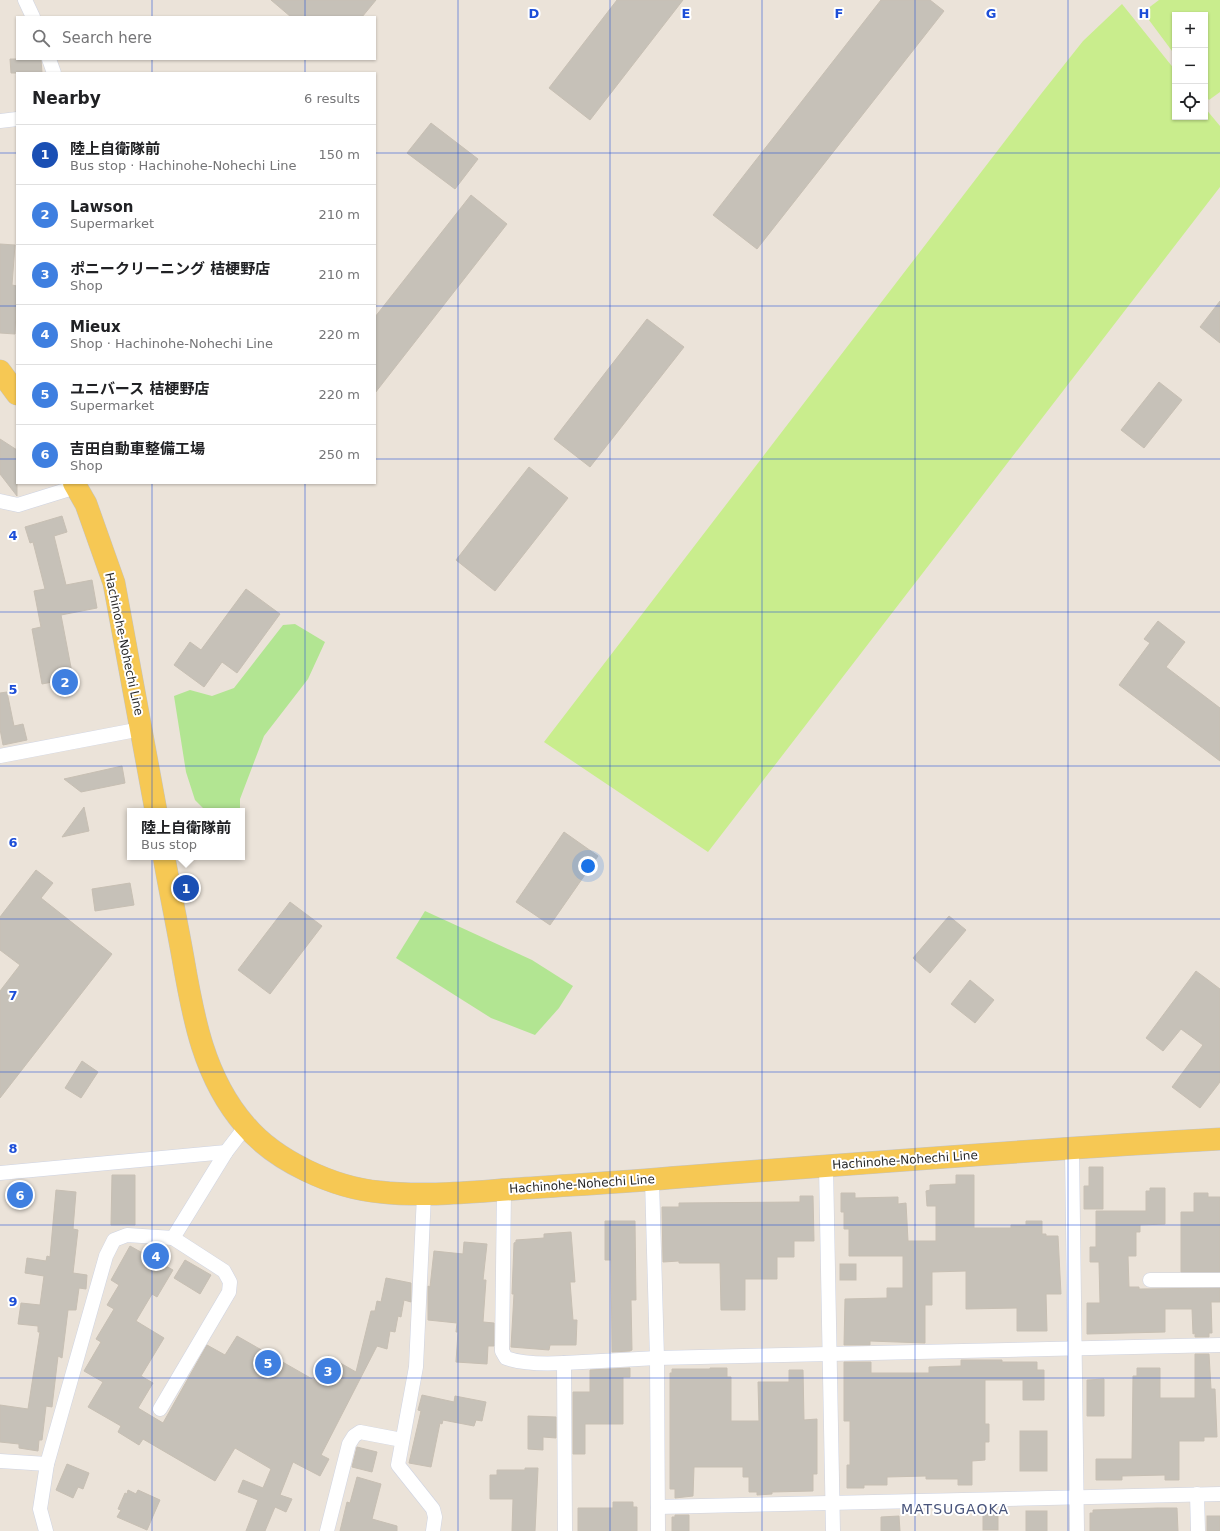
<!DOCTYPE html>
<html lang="en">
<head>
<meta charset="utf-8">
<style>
	body { margin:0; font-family:"DejaVu Sans","Noto Sans JP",sans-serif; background:#f2f2f2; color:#202124 }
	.controls { position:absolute; right:12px; top:12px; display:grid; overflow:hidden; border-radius:0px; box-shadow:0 1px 3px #0004 }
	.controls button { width:36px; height:36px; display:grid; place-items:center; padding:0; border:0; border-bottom:1px solid #e0e0e0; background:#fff; color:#202124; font:20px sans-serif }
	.you { position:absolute; left:588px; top:866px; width:14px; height:14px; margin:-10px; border:3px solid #fff; border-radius:50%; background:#1a73e8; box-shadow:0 0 0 6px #1a73e833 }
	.badge { display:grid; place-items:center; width:26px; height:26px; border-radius:50%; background:#b45309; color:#fff; font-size:13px; font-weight:700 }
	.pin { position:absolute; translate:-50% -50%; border:2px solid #fff; box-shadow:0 1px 4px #0006 }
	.popup { position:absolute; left:127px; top:808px; width:118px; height:52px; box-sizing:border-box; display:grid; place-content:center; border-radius:0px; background:#fff; filter:drop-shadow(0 1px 3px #0005); font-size:13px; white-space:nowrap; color:#757577 }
	.popup b { font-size:15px; color:#202124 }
	.popup::after { content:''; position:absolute; left:50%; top:100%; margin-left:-8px; border:8px solid transparent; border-top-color:#fff }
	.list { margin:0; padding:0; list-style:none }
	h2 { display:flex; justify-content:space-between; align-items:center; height:52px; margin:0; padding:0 16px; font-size:17px }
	h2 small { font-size:13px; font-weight:400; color:#757577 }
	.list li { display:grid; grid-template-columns:26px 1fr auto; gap:12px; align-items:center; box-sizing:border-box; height:60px; padding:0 16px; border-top:1px solid #e0e0e0 }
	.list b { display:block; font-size:15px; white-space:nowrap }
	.list p { margin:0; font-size:13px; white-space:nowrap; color:#757577 }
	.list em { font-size:13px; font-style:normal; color:#757577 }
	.icon { flex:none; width:22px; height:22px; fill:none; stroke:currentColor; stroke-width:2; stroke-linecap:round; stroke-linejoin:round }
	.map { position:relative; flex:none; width:1220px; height:1531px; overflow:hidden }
	.search { position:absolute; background:#fff; box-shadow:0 1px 3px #0004; left:16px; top:16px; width:360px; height:44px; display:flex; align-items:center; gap:10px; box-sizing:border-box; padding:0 14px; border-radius:0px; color:#757577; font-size:15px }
	.panel { position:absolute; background:#fff; box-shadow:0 1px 3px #0004; left:16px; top:72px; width:360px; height:412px; border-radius:0px }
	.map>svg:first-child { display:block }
	.green { fill:#b2e592 }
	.pitch { fill:#c9ed8d }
	.building { fill:#c6c1b8; stroke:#c7bfb3 }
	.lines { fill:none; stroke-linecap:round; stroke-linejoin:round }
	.street-casing { stroke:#ced3e2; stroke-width:15 }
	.primary-casing { stroke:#c3c3c3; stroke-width:23 }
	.street { stroke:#fff; stroke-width:14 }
	.primary { stroke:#f6c854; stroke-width:22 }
	.grid { fill:none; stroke:#1d4ed8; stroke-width:1; stroke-opacity:0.55 }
	.labels { text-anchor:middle; stroke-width:4; stroke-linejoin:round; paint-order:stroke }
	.street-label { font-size:12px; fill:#282828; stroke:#fff }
	.quarter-label { font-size:14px; letter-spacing:1px; fill:#47537a; stroke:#fff }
	.grid-label { font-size:13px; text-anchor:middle; font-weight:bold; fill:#1d4ed8; stroke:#fff; stroke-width:4; stroke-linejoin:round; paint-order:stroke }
</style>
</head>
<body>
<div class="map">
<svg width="1220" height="1531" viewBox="0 0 1220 1531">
	<rect width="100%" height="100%" fill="#ebe3d9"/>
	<g class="green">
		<polygon points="295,624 325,642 308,679 264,736 240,799 240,811 206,811 195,800 186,772 174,696 190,690 212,696 234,688 283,625"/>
		<polygon points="425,911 532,960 573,986 559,1008 535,1035 491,1018 396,958"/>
	</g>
	<g class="pitch">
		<polygon points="1159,0 1220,0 1220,92 1209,100 1205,95 1205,15 1175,15 1175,55 1143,12"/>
		<polygon points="1122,4 1175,70 1175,117 1205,117 1205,108 1220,126 1220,187 708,852 544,742 1041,94 1083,41"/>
	</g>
	<g class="building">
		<polygon points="271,0 376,0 362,17 291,17"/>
		<polygon points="617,0 683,0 590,120 549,88"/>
		<polygon points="881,0 930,0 944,11 757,249 713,215"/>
		<polygon points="10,59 41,59 42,73 11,73"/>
		<polygon points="431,123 478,159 455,189 407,153"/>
		<polygon points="471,195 507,224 375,393 375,317"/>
		<polygon points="0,244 15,245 12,285 17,286 15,334 0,333"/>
		<polygon points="1220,301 1220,343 1200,327"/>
		<polygon points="647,319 684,347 590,467 554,439"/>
		<polygon points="1159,382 1182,400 1144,448 1121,430"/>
		<polygon points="0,439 17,450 17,496 0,474"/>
		<polygon points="529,467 568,498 495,591 456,560"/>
		<polygon points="62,516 67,532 54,536 66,585 92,580 97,608 61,615 73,678 42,684 32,629 41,627 34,591 45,589 33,542 30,543 25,527"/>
		<polygon points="246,589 280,614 237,673 222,662 204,687 174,665 190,642 201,650"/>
		<polygon points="1158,621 1185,642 1166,667 1220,708 1220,761 1119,685 1150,643 1144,639"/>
		<polygon points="7,692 14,726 23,724 27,740 3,745 0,729 0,693"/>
		<polygon points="122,766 125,783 81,792 64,779"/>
		<polygon points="84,807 89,831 62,837"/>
		<polygon points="564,832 598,856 550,925 516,902"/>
		<polygon points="36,870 53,883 41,898 112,954 0,1098 0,991 20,965 0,950 0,917"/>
		<polygon points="130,883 134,905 95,911 92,889"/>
		<polygon points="290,902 322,926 270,994 238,970"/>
		<polygon points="949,916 966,930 930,973 913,958"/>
		<polygon points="1196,971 1220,989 1220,1082 1200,1108 1172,1087 1203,1045 1181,1029 1163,1051 1146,1038"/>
		<polygon points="970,980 994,1000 975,1023 951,1004"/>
		<polygon points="82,1061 98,1072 81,1098 65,1088"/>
		<polygon points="1089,1167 1103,1167 1103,1209 1084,1209 1084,1186 1089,1186"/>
		<polygon points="112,1175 135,1175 135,1225 111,1225"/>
		<polygon points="956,1175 974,1175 974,1228 1011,1228 1011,1225 1026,1225 1026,1221 1042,1221 1042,1234 1046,1234 1046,1236 1058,1236 1061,1294 1046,1294 1047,1331 1017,1331 1017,1308 966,1309 966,1271 932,1272 932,1305 925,1305 925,1343 870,1341 870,1345 844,1345 845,1299 887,1298 887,1288 903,1288 903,1256 849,1256 849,1229 844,1229 844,1212 841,1212 841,1193 855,1193 855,1198 898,1197 898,1204 906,1203 908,1241 936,1241 936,1206 927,1206 926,1191 930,1190 930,1185 956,1184"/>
		<polygon points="1150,1188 1165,1188 1165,1224 1140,1225 1140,1232 1136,1232 1136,1256 1128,1256 1129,1287 1139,1287 1139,1289 1220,1288 1220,1302 1211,1302 1212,1333 1209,1333 1209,1337 1195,1337 1195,1333 1193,1334 1192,1309 1165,1309 1165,1332 1087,1334 1087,1303 1100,1303 1099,1262 1090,1262 1090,1247 1096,1247 1096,1211 1146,1211 1146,1191 1150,1191"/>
		<polygon points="56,1190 76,1192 73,1229 78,1230 73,1273 87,1275 86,1289 79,1288 76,1310 68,1310 62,1358 58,1356 52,1407 46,1406 42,1440 39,1440 38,1451 19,1448 19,1444 0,1442 0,1405 28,1409 40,1332 38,1332 38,1326 18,1324 21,1303 40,1305 44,1276 25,1273 27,1258 46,1261 47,1256 50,1257"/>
		<polygon points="1194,1193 1208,1193 1208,1197 1220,1197 1220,1272 1181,1272 1181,1212 1194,1212"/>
		<polygon points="800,1196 813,1196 814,1241 794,1241 794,1257 777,1257 777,1279 745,1279 745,1310 721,1310 720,1263 679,1263 679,1261 663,1262 662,1207 679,1207 679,1203 800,1202"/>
		<polygon points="605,1221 635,1221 636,1300 631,1300 632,1350 630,1351 612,1352 611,1260 605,1260"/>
		<polygon points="571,1232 575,1282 570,1282 573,1320 577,1320 576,1345 550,1345 549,1350 511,1347 514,1294 512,1294 514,1243 516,1242 516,1240 544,1238 544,1234"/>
		<polygon points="464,1242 487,1244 483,1280 486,1280 483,1322 494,1323 494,1346 488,1346 487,1364 456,1362 458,1332 456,1332 457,1323 428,1320 428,1286 430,1287 434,1251 463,1254"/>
		<polygon points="130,1246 173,1270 157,1297 152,1294 136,1321 164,1338 141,1376 153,1383 138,1408 163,1423 207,1345 225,1355 237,1336 314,1380 328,1356 356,1372 371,1311 375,1311 377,1301 381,1302 386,1278 411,1283 411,1302 404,1300 401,1317 398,1316 395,1332 390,1331 387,1349 377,1346 321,1455 329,1459 320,1476 293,1462 280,1495 292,1499 286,1512 275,1507 265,1531 246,1531 258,1500 238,1492 243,1480 263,1488 271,1469 235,1448 215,1481 143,1439 139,1445 118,1432 121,1426 88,1407 103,1382 84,1371 101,1342 96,1339 114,1309 107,1305 119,1285 111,1280"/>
		<polygon points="185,1260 211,1275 200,1294 174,1278"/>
		<rect x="840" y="1264" width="16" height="16"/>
		<polygon points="1195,1354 1209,1354 1211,1389 1215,1389 1217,1437 1204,1437 1204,1441 1179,1441 1179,1480 1165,1480 1165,1475 1122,1476 1122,1480 1096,1480 1096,1459 1132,1459 1133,1376 1137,1376 1137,1368 1160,1368 1160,1398 1195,1398"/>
		<polygon points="961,1360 1002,1360 1002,1362 1037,1362 1037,1370 1044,1370 1044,1400 1023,1400 1023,1380 985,1380 985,1424 989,1424 989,1442 985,1442 985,1460 972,1461 972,1485 958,1485 958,1479 926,1479 926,1476 887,1477 887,1485 864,1485 864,1488 847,1488 847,1465 850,1465 850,1421 844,1421 844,1362 871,1362 871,1373 929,1373 929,1367 961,1366"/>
		<polygon points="630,1368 630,1377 623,1377 623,1424 585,1424 585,1454 573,1454 573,1392 590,1392 590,1370"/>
		<polygon points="710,1368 727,1368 727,1377 731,1377 731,1421 759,1421 758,1382 789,1382 789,1370 803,1370 804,1420 817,1419 817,1474 813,1474 813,1491 772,1492 772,1494 757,1495 757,1492 749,1492 749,1477 743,1477 743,1467 694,1467 693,1496 675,1498 675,1489 670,1489 670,1373 672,1373 672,1369 710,1369"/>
		<polygon points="1104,1379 1104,1416 1087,1416 1087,1380"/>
		<polygon points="422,1395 454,1402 455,1396 486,1402 482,1421 476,1420 474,1426 443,1420 442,1424 440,1423 431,1467 409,1463 421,1411 418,1410"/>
		<polygon points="528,1416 556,1417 556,1438 543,1437 543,1450 528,1449"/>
		<rect x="1020" y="1431" width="27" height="40"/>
		<polygon points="357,1447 377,1452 372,1472 352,1467"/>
		<polygon points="67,1464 89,1473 83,1489 78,1487 73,1498 56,1490"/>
		<polygon points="525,1468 538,1468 535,1531 512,1531 513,1499 490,1499 490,1475 497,1475 497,1470 525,1470"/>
		<polygon points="357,1477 381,1484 372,1519 397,1526 397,1531 340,1531 347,1502 350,1503"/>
		<polygon points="128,1490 136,1494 138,1490 160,1500 147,1530 117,1517 121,1510 118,1509 125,1493 127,1494"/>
		<polygon points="613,1502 633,1502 633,1507 637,1507 637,1531 578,1531 578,1508 613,1508"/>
		<polygon points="1158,1508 1177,1508 1178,1531 1090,1531 1090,1513 1093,1513 1093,1510"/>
		<rect x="1026" y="1511" width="21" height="20"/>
		<rect x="983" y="1512" width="15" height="18"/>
		<polygon points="675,1515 689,1515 689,1531 672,1531 672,1517 675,1517"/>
		<polygon points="899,1516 900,1531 881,1531 881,1517"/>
		<rect x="1207" y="1516" width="13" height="15"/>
	</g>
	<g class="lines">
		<g class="street-casing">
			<g id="street">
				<polyline points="25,0 33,17"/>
				<polyline points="49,59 54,73"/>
				<polyline points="0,121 17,119"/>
				<polyline points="0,501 18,505 76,487"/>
				<polyline points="0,756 141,729"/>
				<polyline points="1072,1147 1077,1531"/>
				<polyline points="826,1166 833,1531"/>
				<polyline points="0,1173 226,1152"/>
				<polyline points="652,1180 657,1358 658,1531"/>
				<path d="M504,1190L502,1351L506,1358C523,1364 545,1364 564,1363L565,1531"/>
				<polyline points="424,1195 416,1367 398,1465 433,1509 435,1517 433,1531"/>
				<polyline points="1150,1280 1220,1280"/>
				<polyline points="564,1363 657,1358 1220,1345"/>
				<polyline points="160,1409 229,1292 230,1282 224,1271 173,1238"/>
				<polyline points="0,1461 47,1464"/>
				<polyline points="1197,1494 1198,1531"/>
				<polyline points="658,1507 1220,1494"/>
				<polyline points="46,1531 40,1509 47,1464 106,1256 114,1240 127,1235 173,1238 226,1152 246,1126"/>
				<polyline points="327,1531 349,1444 354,1436 360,1432 402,1440"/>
			</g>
		</g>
		<g class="primary-casing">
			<g id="primary">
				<polyline points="0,371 17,394"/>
				<polyline points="74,483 86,504 114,583 156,811"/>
				<path d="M164,857C170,891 177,924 183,958C193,1017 204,1078 245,1125C275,1161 334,1188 380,1192C425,1197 470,1192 515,1189C570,1185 626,1182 681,1177C861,1163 1040,1149 1220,1139"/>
			</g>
		</g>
		<use href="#street" class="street"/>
		<use href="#primary" class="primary"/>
	</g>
	<path class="grid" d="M152,0V17M305,0V17M458,0V1531M610,0V1531M762,0V1531M915,0V1531M1068,0V1531M152,59V73M305,59V73M0,153H17M375,153H1220M0,306H17M375,306H1220M0,459H17M375,459H1220M152,483V1531M305,483V1531M0,612H1220M0,766H1220M0,919H1220M0,1072H1220M0,1225H1220M0,1378H1220"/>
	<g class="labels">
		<g class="street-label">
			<text transform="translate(124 644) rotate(78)" y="4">Hachinohe-Nohechi Line</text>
			<text transform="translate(905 1160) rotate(-4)" y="4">Hachinohe-Nohechi Line</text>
			<text transform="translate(582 1184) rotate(-4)" y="4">Hachinohe-Nohechi Line</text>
		</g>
		<g class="quarter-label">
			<text x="955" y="1514">MATSUGAOKA</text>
		</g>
	</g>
	<g class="grid-label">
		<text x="534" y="18">D</text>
		<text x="686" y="18">E</text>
		<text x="839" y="18">F</text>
		<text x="991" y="18">G</text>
		<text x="1144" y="18">H</text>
		<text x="13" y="540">4</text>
		<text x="13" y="694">5</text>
		<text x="13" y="847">6</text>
		<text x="13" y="1000">7</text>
		<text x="13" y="1153">8</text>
		<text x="13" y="1306">9</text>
	</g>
</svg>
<div class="controls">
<button>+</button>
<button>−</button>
<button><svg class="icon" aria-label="locate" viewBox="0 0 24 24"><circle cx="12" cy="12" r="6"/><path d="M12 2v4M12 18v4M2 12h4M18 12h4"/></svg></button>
</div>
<div class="you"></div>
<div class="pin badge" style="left:186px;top:888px;background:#1a4fb4">1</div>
<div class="popup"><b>陸上自衛隊前</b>Bus stop</div>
<div class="pin badge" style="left:65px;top:682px;background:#3f7fe0">2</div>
<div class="pin badge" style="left:328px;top:1371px;background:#3f7fe0">3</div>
<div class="pin badge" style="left:156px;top:1256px;background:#3f7fe0">4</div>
<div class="pin badge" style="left:268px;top:1363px;background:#3f7fe0">5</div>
<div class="pin badge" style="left:20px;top:1195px;background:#3f7fe0">6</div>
<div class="search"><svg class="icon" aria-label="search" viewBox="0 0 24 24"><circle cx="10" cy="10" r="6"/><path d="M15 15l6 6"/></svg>Search here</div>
<section class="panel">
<h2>Nearby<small>6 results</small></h2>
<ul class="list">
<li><span class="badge" style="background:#1a4fb4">1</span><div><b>陸上自衛隊前</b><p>Bus stop · Hachinohe-Nohechi Line</p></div><em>150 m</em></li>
<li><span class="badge" style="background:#3f7fe0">2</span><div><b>Lawson</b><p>Supermarket</p></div><em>210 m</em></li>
<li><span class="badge" style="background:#3f7fe0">3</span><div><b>ポニークリーニング 桔梗野店</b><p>Shop</p></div><em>210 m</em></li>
<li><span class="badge" style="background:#3f7fe0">4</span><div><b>Mieux</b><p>Shop · Hachinohe-Nohechi Line</p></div><em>220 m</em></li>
<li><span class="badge" style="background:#3f7fe0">5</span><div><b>ユニバース 桔梗野店</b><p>Supermarket</p></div><em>220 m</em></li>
<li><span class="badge" style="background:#3f7fe0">6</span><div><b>吉田自動車整備工場</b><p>Shop</p></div><em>250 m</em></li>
</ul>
</section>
</div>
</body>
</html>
